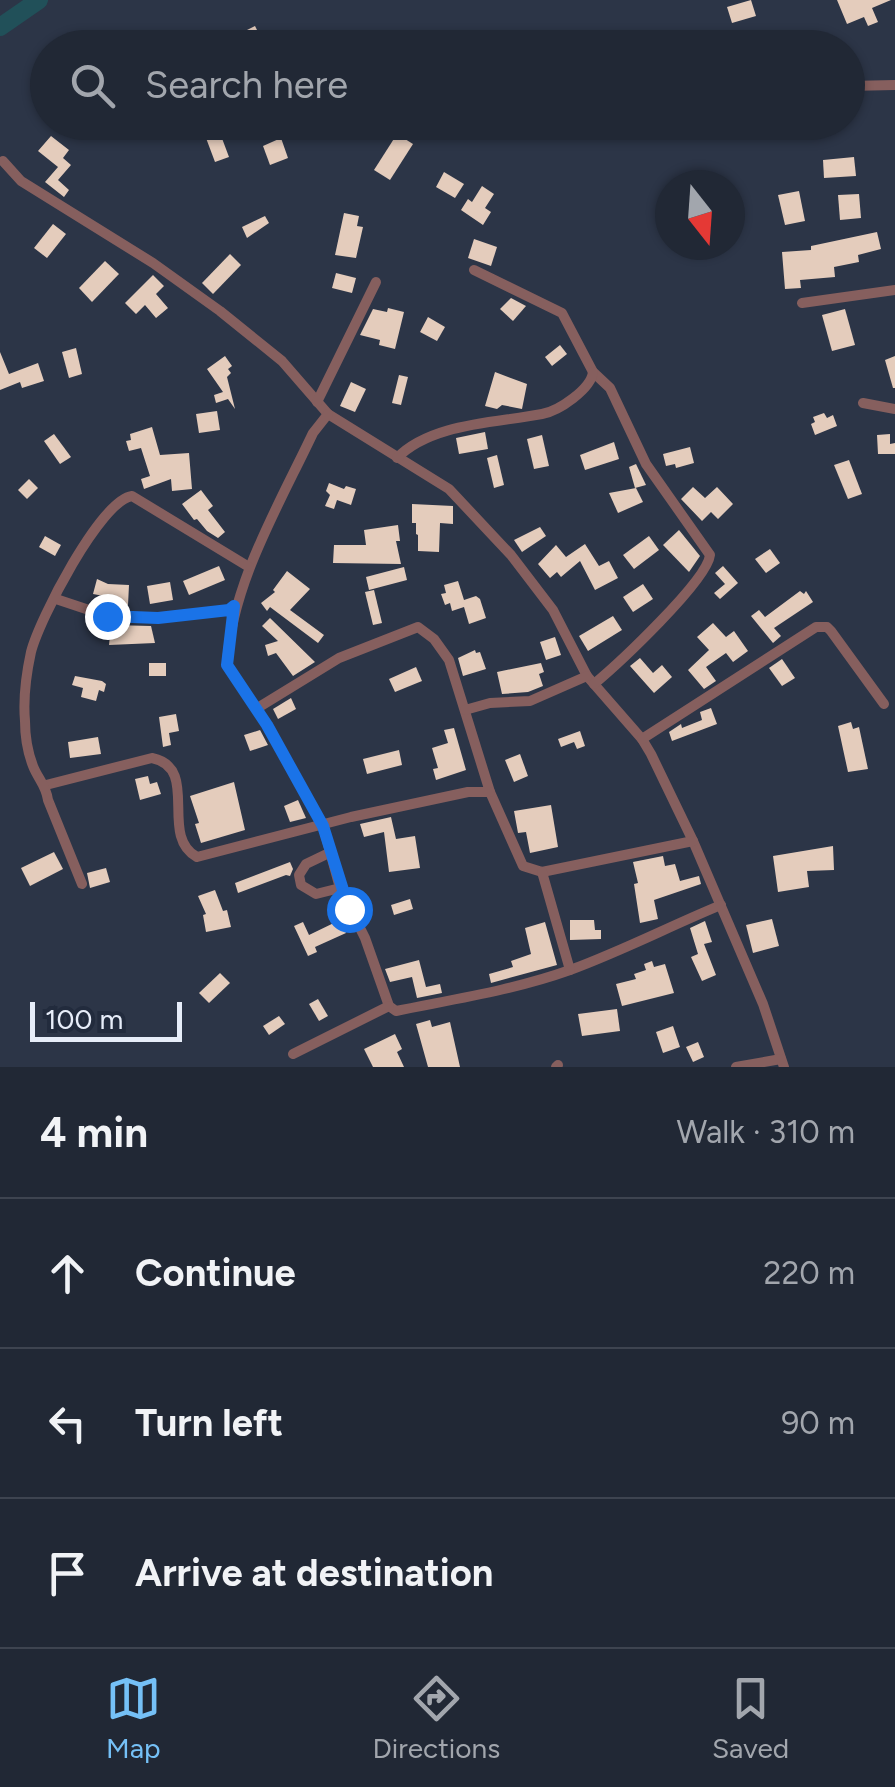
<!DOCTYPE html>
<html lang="en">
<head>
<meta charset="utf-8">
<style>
	body { margin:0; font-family:Figtree,sans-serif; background:#29303d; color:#f1f3f6 }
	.compass { position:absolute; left:655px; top:170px; width:90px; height:90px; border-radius:50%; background:#212835; box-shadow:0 2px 8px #0004; rotate:163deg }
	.scale { position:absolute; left:30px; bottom:25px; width:152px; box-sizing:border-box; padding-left:10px; border:5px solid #e7edf9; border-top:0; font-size:28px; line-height:35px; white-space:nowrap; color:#e7edf9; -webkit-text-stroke:8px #222b3d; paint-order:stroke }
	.stop { position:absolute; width:30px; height:30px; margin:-22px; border:8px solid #1a73e8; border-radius:50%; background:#fff }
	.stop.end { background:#1a73e8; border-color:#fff; box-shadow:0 2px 10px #0008 }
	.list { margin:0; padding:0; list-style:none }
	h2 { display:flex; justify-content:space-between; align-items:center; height:130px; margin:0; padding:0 40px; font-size:42px }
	h2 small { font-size:32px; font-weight:400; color:#a2a6ad }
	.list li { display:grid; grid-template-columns:65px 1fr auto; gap:30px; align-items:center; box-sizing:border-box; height:150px; padding:0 40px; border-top:2px solid #3e4450 }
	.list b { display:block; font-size:38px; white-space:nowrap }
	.list em { font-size:32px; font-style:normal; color:#a2a6ad }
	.icon { flex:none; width:55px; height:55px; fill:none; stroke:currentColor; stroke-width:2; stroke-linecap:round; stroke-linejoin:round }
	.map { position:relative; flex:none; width:895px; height:1067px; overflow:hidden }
	.search { position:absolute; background:#212835; box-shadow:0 2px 8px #0004; left:30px; right:30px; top:30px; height:110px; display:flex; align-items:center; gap:25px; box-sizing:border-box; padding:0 35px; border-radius:55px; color:#a2a6ad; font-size:38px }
	.sheet { height:580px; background:#212835 }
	nav { display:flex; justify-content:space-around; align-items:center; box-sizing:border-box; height:140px; border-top:2px solid #3e4450; background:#212835; font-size:28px; color:#a2a6ad }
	nav a { display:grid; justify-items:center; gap:5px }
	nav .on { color:#75c0f6 }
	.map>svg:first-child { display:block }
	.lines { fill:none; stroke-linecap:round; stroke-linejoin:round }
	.river { stroke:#215059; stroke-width:18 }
	.building { fill:#e4ccbc }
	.minor { stroke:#865f5e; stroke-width:10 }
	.route { stroke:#1a73e8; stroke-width:12 }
</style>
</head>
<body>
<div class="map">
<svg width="895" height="1067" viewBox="0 0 895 1067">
	<rect width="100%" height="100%" fill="#2c3547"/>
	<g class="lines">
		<polyline class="river" points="0,27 39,0"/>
	</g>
	<g class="building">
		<polygon points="751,0 756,16 732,23 727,7"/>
		<polygon points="837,0 891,0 872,8 878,22 868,26 864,17 847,24"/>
		<polygon points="255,26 266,48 244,48 237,35"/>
		<polygon points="217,125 229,157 215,162 203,130"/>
		<polygon points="397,134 413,144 390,180 374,170"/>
		<polygon points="51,136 69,150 63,158 71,165 58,180 69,190 64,197 45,182 58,167 38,151"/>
		<polygon points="281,138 288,158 270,165 263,146"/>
		<polygon points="854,157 856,176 824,178 823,160"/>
		<polygon points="444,172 464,184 455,198 436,187"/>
		<polygon points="482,186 494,194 485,208 491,212 483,225 461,210 468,199 472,202"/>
		<polygon points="799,191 805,221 785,225 778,195"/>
		<polygon points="859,194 861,218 840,220 838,195"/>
		<polygon points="344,213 359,216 357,226 363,227 356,258 335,255"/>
		<polygon points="265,216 269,223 247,238 242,227"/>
		<polygon points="53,224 66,234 47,258 34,248"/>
		<polygon points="877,232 881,249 858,255 859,262 834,267 835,277 800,280 801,288 785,289 782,252 811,250 811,246"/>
		<polygon points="474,239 497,247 491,266 468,258"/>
		<polygon points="230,254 241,265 213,294 202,283"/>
		<polygon points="105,261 119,274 92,302 79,288"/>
		<polygon points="336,273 356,278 352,293 332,288"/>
		<polygon points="153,275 164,286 156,294 168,308 156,318 145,305 136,314 125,303"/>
		<polygon points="511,298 526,306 513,321 500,309"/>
		<polygon points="388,308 404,312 395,349 379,345 380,340 360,335 373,309 387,312"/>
		<polygon points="845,309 855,345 832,351 822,315"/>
		<polygon points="428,317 445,327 437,341 420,332"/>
		<polygon points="560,345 567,354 552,366 545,357"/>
		<polygon points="76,348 82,374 69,378 62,352"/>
		<polygon points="0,352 9,374 38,363 44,381 22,388 20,382 0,390"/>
		<polygon points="225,356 232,366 228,369 231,373 227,377 235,409 228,399 216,403 214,395 223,392 207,369"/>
		<polygon points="895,356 895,388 893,388 885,360"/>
		<polygon points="495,372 527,384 522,409 502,405 497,409 485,406"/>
		<polygon points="399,375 408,377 401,405 392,403"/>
		<polygon points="351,382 366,389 355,412 340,406"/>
		<polygon points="217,411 220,430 199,433 196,414"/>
		<polygon points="824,413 827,418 833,415 837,426 815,435 811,424 815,422 813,417"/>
		<polygon points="152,427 160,455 189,453 192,489 172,491 171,479 144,489 141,479 150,476 141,448 129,451 126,441 131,440 130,434"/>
		<polygon points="485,432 488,449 459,454 456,438"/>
		<polygon points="54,434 71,457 60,464 44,441"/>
		<polygon points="890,434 890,444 895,443 895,454 878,454 877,435"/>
		<polygon points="542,435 549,466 534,469 527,439"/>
		<polygon points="614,442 619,459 585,470 580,455"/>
		<polygon points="690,447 694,463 676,468 675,464 666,466 663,454"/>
		<polygon points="497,455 504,485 494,488 487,458"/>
		<polygon points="849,460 862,494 848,499 834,465"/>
		<polygon points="636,464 646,485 635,488 629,467"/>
		<polygon points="29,479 38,488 27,499 18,490"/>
		<polygon points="329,483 344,489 346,486 356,489 351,505 337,500 334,509 325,506 330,495 326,491"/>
		<polygon points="693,487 705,498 717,487 733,504 718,519 711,512 702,521 681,499"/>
		<polygon points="636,488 643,502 618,513 609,493"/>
		<polygon points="201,490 213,506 208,510 225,532 218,538 207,531 197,519 194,520 182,504"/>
		<polygon points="412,504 453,506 453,524 440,523 439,552 418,551 418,535 416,534 416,523 412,523"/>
		<polygon points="398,525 400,541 396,541 401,564 333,563 334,545 366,545 364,530"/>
		<polygon points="540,527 546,536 522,552 514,540"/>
		<polygon points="679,530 700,556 689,572 663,545"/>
		<polygon points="45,536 61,545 55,556 39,547"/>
		<polygon points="649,536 659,550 634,569 623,555"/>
		<polygon points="585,544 599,566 609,561 618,578 595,590 580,561 561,577 557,572 550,578 538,564 556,545 566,557"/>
		<polygon points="770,549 780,563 766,573 755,559"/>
		<polygon points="219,566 225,580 189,595 183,581"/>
		<polygon points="723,566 738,583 720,599 714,593 725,584 715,573"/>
		<polygon points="404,567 407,580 369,590 366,577"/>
		<polygon points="287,571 310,589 290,610 324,635 318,643 270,607 267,611 261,603 275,592 273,590"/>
		<polygon points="97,579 108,584 129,585 128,605 113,604 114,598 93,594"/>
		<polygon points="458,581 464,600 476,596 480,599 486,618 469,624 464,607 452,611 450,603 445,605 441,594 446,593 444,585"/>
		<polygon points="170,582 173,600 150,604 147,586"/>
		<polygon points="643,584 653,599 633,612 623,597"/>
		<polygon points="374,590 382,623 373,625 365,592"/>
		<polygon points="800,591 804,594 806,591 813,602 774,628 781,636 773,643 751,616 759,610 765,617"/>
		<polygon points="613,616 622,630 588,651 579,636"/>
		<polygon points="270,618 315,662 293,676 276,653 268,656 265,645 278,641 262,626"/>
		<polygon points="713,623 726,637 734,631 748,651 733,662 726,653 706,667 716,681 704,689 688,670 709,650 697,637"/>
		<polygon points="111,625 151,626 155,643 109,645"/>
		<polygon points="555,637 561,655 546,660 540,642"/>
		<polygon points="475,650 476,653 480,652 486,669 463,676 458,658"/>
		<polygon points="640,658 653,673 662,665 672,677 654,693 630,666"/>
		<polygon points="782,659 795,678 782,686 769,668"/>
		<rect x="149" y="663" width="17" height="13"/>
		<polygon points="541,663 544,672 539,674 543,686 528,692 502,694 497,672"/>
		<polygon points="416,667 422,681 395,692 389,679"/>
		<polygon points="75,676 102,681 106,684 104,692 99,690 96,701 81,697 83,688 72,685"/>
		<polygon points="291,698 296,709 278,719 273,709"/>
		<polygon points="711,708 717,724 672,741 669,732 681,724 682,728 702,720 700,712"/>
		<polygon points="176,714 179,731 169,733 171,745 163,747 159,717"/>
		<polygon points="851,722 853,729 859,727 868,769 848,772 838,726"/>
		<polygon points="454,728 466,770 436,780 433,769 438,768 432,748 448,743 444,730"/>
		<polygon points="260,730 268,745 250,751 244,735"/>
		<polygon points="580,731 585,746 577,749 574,742 561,747 558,739"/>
		<polygon points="98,737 101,754 70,758 68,742"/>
		<polygon points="399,750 402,765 367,774 363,759"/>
		<polygon points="520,754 528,776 514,782 505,760"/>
		<polygon points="148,776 150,784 157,782 161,794 140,800 135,779"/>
		<polygon points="234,782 245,830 201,843 195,824 199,823 190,796"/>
		<polygon points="298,800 306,818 290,822 284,806"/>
		<polygon points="551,805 558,847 530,853 526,832 518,833 514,811"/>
		<polygon points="391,817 396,839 415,836 420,868 389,872 384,832 364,837 360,824"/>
		<polygon points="833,846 834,870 807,871 809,887 778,892 773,856"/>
		<polygon points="54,852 63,869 30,886 21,868"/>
		<polygon points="663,856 665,866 675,864 680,881 699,876 701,884 654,900 658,919 640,923 634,884 638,883 633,862"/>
		<polygon points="290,862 293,869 290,876 286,875 238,893 235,883"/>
		<polygon points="106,868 110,882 90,888 87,873"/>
		<polygon points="215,890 223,911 227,910 231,927 206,932 203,915 206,914 198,896"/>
		<polygon points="410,899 413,909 394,915 391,905"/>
		<polygon points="772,919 779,946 753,953 746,925"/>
		<polygon points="340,920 346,933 315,947 317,952 308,956 294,926 303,922 309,935"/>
		<polygon points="570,920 594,920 595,930 601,930 601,939 570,940"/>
		<polygon points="705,921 712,942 704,944 716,975 702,981 691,957 698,954 690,928"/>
		<polygon points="545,922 557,965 491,983 489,974 513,967 511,961 531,954 525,928"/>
		<polygon points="419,960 426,987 440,984 442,993 417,998 412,977 390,982 385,969"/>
		<polygon points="652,961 654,967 665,964 674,993 622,1006 616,984 636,979 634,974 646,970 644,964"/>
		<polygon points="220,973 230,983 209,1003 199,993"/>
		<polygon points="318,999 328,1016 319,1021 309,1004"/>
		<polygon points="617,1009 620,1031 582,1036 578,1014"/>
		<polygon points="279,1016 285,1024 269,1035 263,1026"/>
		<polygon points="430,1020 432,1027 450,1022 460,1067 428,1067 416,1024"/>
		<polygon points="673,1026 680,1047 663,1053 656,1032"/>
		<polygon points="395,1034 402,1049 397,1052 404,1067 373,1067 364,1049"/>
		<polygon points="698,1042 704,1057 693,1062 686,1047"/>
	</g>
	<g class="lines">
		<g class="minor">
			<polyline points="848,86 895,85"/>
			<polyline points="3,161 21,181 153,263 220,311 282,361 328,414 449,489 511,555 553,610 587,676 642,739 651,754 693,841 763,1004 784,1067"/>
			<path d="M474,270L562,313L593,372L610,388L646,464L710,555C707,581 618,664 594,684"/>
			<polyline points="802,303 895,290"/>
			<polyline points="317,402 376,282"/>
			<polyline points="863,403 895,409"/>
			<path d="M328,414L313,433C279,505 231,585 227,665L267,725L323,826L340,888L365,938L389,1006L396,1011C455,999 514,990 570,970C622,951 670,926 721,905"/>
			<path d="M397,458C431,423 496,423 542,414C559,411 591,389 593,372"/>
			<polyline points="56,599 107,616 158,618 229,610 234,607"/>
			<polyline points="256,709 339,658 418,627 434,639 449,660 490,792 523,866 542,872 693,841"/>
			<polyline points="465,710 490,703 530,701 587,676"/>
			<polyline points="642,739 816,627 827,627 831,631 884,704"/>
			<path d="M46,785L152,758C201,768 158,836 197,857L351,817L468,792H490"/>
			<polyline points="331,852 306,864 299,875 301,885 316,894 340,888"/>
			<polyline points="542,872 570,970"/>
			<path d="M82,884L48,800C46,785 38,779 33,766C28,753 25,735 25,721C23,698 26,675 31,652C39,620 100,501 132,496L249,567"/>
			<polyline points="293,1054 389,1006"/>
			<polyline points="556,1067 558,1065"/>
			<polyline points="736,1067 781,1059"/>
		</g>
	</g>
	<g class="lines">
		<polyline class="route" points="107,616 158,618 229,610 234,606 227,665 267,725 323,826 349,909"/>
	</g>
</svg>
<svg class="compass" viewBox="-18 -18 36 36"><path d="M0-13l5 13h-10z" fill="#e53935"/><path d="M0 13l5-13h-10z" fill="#a2a6ad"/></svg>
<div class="scale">100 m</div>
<div class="stop" style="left:349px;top:909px"></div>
<div class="stop end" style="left:107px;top:616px"></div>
<div class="search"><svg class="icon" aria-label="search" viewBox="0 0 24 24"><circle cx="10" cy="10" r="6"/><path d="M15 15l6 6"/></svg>Search here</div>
</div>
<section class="sheet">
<h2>4 min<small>Walk · 310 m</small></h2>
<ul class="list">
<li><svg class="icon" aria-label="ahead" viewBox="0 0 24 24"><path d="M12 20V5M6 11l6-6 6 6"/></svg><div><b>Continue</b></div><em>220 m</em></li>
<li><svg class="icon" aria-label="left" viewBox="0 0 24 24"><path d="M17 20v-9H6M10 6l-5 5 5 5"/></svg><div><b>Turn left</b></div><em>90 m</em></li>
<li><svg class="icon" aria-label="arrive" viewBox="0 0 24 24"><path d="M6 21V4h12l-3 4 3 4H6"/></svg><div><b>Arrive at destination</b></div></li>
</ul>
</section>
<nav>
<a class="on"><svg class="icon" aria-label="map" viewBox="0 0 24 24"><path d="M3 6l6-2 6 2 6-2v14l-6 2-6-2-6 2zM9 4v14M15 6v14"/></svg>Map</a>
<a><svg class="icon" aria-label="directions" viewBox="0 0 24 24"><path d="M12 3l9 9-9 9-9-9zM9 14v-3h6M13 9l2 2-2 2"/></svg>Directions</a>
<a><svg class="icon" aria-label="saved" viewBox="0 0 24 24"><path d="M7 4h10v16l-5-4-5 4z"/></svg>Saved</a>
</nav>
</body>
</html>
